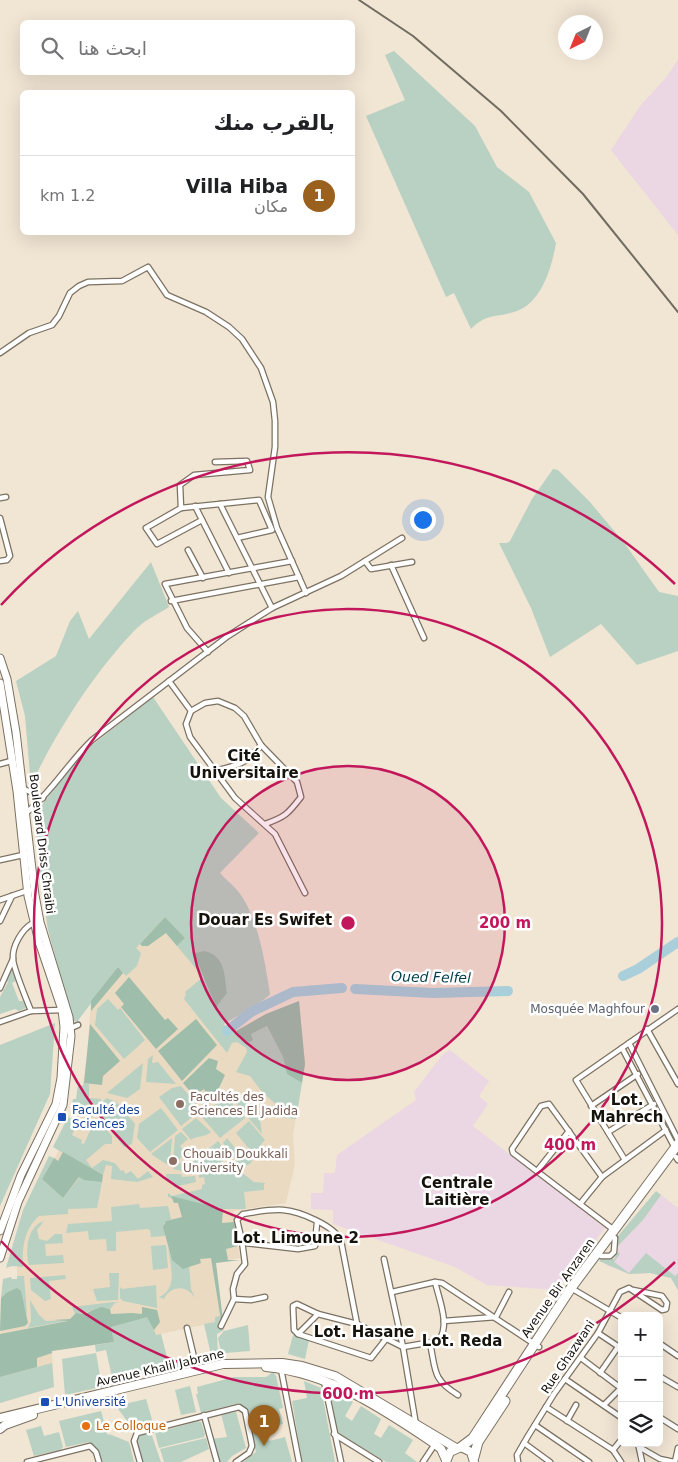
<!DOCTYPE html>
<html lang="ar">
<head>
<meta charset="utf-8">
<style>
	body { margin:0; font-family:"DejaVu Sans","Noto Naskh Arabic",sans-serif; background:#f6f6f6; color:#202124; direction:rtl }
	.controls { position:absolute; right:15px; bottom:15px; display:grid; overflow:hidden; border-radius:8px; box-shadow:0 5px 20px #0002 }
	.controls button { width:45px; height:45px; display:grid; place-items:center; padding:0; border:0; border-bottom:1px solid #e0e0e0; background:#fff; color:#202124; font:25px sans-serif }
	.compass { position:absolute; left:558px; top:15px; width:45px; height:45px; border-radius:50%; background:#fff; box-shadow:0 5px 20px #0002; rotate:223deg }
	.you { position:absolute; left:422px; top:519px; width:18px; height:18px; margin:-12px; border:4px solid #fff; border-radius:50%; background:#1a73e8; box-shadow:0 0 0 8px #1a73e833 }
	.badge { display:grid; place-items:center; width:32px; height:32px; border-radius:50%; background:#9a611e; color:#fff; font-size:16px; font-weight:700 }
	.pin { position:absolute; translate:-50% -41px; filter:drop-shadow(0 1px 2px #0008) }
	.pin::after { content:''; position:absolute; top:26px; width:18px; height:15px; background:inherit; clip-path:polygon(0 0,100% 0,50% 100%) }
	.list { margin:0; padding:0; list-style:none }
	h2 { display:flex; justify-content:space-between; align-items:center; height:65px; margin:0; padding:0 20px; font-size:21px }
	h2 small { font-size:16px; font-weight:400; color:#757577 }
	.list li { display:grid; grid-template-columns:32px 1fr auto; gap:15px; align-items:center; box-sizing:border-box; height:80px; padding:0 20px; border-top:1px solid #e0e0e0 }
	.list b { display:block; font-size:19px; white-space:nowrap }
	.list p { margin:0; font-size:16px; white-space:nowrap; color:#757577 }
	.list em { font-size:16px; font-style:normal; color:#757577 }
	.icon { flex:none; width:28px; height:28px; fill:none; stroke:currentColor; stroke-width:2; stroke-linecap:round; stroke-linejoin:round }
	.map { position:relative; flex:none; width:678px; height:1462px; overflow:hidden; direction:ltr }
	.search { position:absolute; background:#fff; box-shadow:0 5px 20px #0002; left:20px; top:20px; width:335px; height:55px; display:flex; align-items:center; gap:12px; box-sizing:border-box; padding:0 18px; border-radius:8px; color:#757577; font-size:19px }
	.panel { position:absolute; background:#fff; box-shadow:0 5px 20px #0002; left:20px; top:90px; width:335px; height:145px; border-radius:8px; direction:rtl }
	.map>svg:first-child { display:block }
	.industrial { fill:#ebd6e4 }
	.built { fill:#eadac2 }
	.green { fill:#b8d1c2 }
	.forest { fill:#9ebdaa }
	.lines { fill:none; stroke-linecap:round; stroke-linejoin:round }
	.river { stroke:#a9d0da; stroke-width:10 }
	.street-casing { stroke:#7c7263; stroke-width:7 }
	.secondary-casing { stroke:#7c7263; stroke-width:9 }
	.primary-casing { stroke:#7c7263; stroke-width:10 }
	.highway-casing { stroke:#7c7263; stroke-width:11 }
	.street { stroke:#fff; stroke-width:4.5 }
	.secondary { stroke:#fff; stroke-width:7 }
	.primary { stroke:#fff; stroke-width:8 }
	.highway { stroke:#fff; stroke-width:9 }
	.rail { stroke:#726b60; stroke-width:2 }
	.ring { fill:none; stroke:#c2185b; stroke-width:2.5 }
	.worship-dot { fill:#6b7280; stroke:#fff; stroke-width:2 }
	.education-dot { fill:#8d6e63; stroke:#fff; stroke-width:2 }
	.transit-dot { fill:#1a4fb4; stroke:#fff; stroke-width:2 }
	.food-dot { fill:#e8710a; stroke:#fff; stroke-width:2 }
	.labels { text-anchor:middle; stroke-width:5; stroke-linejoin:round; paint-order:stroke }
	.street-label { font-size:12px; fill:#16120c; stroke:#fff }
	.worship-label { font-size:12px; fill:#5b616d; stroke:#fff; text-anchor:end }
	.education-label { font-size:12px; fill:#785e54; stroke:#fff; text-anchor:start }
	.transit-label { font-size:12px; fill:#164399; stroke:#fff; text-anchor:start }
	.food-label { font-size:12px; fill:#c56008; stroke:#fff; text-anchor:start }
	.water-label { font-size:14px; font-style:italic; fill:#033f4b; stroke:#fff }
	.quarter-label { font-size:15px; font-weight:bold; fill:#16120c; stroke:#fff }
	.centre { fill:#c2185b; stroke:#fff; stroke-width:2.5 }
	.ring-label { font-size:15px; text-anchor:middle; font-weight:bold; fill:#c2185b; stroke:#fff; stroke-width:5; stroke-linejoin:round; paint-order:stroke }
</style>
</head>
<body>
<div class="map">
<svg width="678" height="1462" viewBox="0 0 678 1462">
	<rect width="100%" height="100%" fill="#f1e5d4"/>
	<g class="industrial">
		<polygon points="678,60 678,235 611,150 641,105 665,79"/>
		<polygon points="450,1050 489,1081 479,1096 488,1104 473,1126 605,1228 557,1290 487,1285 455,1267 333,1224 333,1210 311,1209 311,1193 323,1193 324,1173 335,1173 337,1155 416,1100 414,1092 443,1054"/>
		<polygon points="661,1195 678,1208 678,1290 671,1278 650,1273 629,1274 606,1265 610,1259 614,1259 618,1252 618,1246 643,1220"/>
	</g>
	<polygon class="built" points="165,917 190,942 229,1035 266,1014 299,1001 305,1064 293,1135 295,1164 286,1203 233,1211 240,1258 213,1262 221,1321 156,1335 52,1351 54,1387 0,1403 1,1298 17,1288 17,1259 41,1181 78,1117 87,1056 91,1001 121,963"/>
	<g class="green">
		<path d="M394,51L475,126L497,167L529,192L556,243C552,266 542,302 517,311C498,318 487,312 471,329L454,293L446,297L366,116L405,100L385,55Z"/>
		<polygon points="553,469 558,470 590,502 625,544 659,592 678,596 678,651 637,665 601,624 550,657 531,608 499,543 507,543 510,541 532,499"/>
		<path d="M151,562L169,607C158,614 143,621 134,631C94,673 58,729 33,781L30,775L25,716L16,681L56,656L70,621L78,611L89,639Z"/>
		<path d="M153,697L221,798L259,833L220,873C225,879 232,884 237,890C258,915 265,962 270,994C268,999 232,1019 224,1024L229,1035L236,1031L238,1035L250,1034L267,1026L283,1057L287,1074L302,1083L296,1119L278,1117L279,1107L262,1092L250,1076L236,1072L247,1052L246,1048L237,1042L232,1043L227,1053L184,999L186,994L185,992L203,977L177,946L185,938L165,917L136,948L141,953L137,966L126,976L118,967L77,1022L74,1021L69,1008L48,930L37,853L35,814L81,754Z"/>
		<polygon points="11,968 16,981 12,983 19,1001 23,1001 26,1008 19,1011 15,1009 0,1014 0,997 8,982 5,980"/>
		<polygon points="108,999 118,1010 120,1008 145,1040 124,1059 95,1025 97,1009"/>
		<polygon points="55,1023 50,1094 0,1206 0,1045"/>
		<polygon points="153,1055 152,1063 158,1062 176,1084 146,1082 148,1059"/>
		<polygon points="143,1063 140,1089 127,1098 107,1093"/>
		<polygon points="84,1083 89,1084 89,1098 101,1099 99,1116 71,1108 73,1099 76,1099 78,1085 83,1086"/>
		<polygon points="181,1086 201,1110 181,1126 159,1097 172,1088"/>
		<polygon points="235,1094 244,1100 251,1095 247,1102 259,1112 262,1134 230,1096"/>
		<polygon points="107,1098 116,1102 135,1124 132,1144 124,1147 102,1120 104,1100"/>
		<polygon points="227,1098 245,1118 220,1138 201,1116 206,1110"/>
		<polygon points="161,1108 178,1130 150,1152 137,1138 139,1124"/>
		<polygon points="68,1117 81,1124 81,1126 77,1124 72,1135 82,1140 81,1143 84,1144 90,1131 100,1122 112,1136 112,1144 105,1144 86,1160 92,1168 103,1160 115,1163 121,1171 123,1170 126,1174 131,1171 138,1179 148,1171 153,1177 137,1182 111,1179 112,1166 106,1165 103,1175 58,1150 53,1147"/>
		<path d="M196,1118L211,1132C205,1138 197,1135 191,1140L182,1129Z"/>
		<polygon points="249,1121 265,1140 261,1144 267,1155 262,1159 255,1156 236,1133"/>
		<polygon points="181,1132 188,1139 180,1146 186,1153 173,1165 175,1136"/>
		<polygon points="172,1138 170,1161 166,1164 151,1154"/>
		<polygon points="227,1138 240,1154 247,1150 253,1157 251,1163 242,1168 223,1143"/>
		<path d="M218,1141L229,1156C211,1172 196,1175 173,1169L184,1160L189,1165Z"/>
		<path d="M49,1156L54,1158L42,1179L63,1198L80,1177L102,1182L97,1208L68,1209V1214L39,1216C24,1229 22,1248 23,1267L12,1266L6,1268L23,1210Z"/>
		<polygon points="241,1172 254,1182 266,1183 264,1184 264,1190 244,1192 246,1209 223,1209 168,1197 168,1193 172,1196 202,1189 202,1185 205,1184 204,1177 199,1178 199,1174"/>
		<polygon points="181,1174 182,1177 195,1176 196,1182 174,1187 172,1181 167,1181 166,1174"/>
		<polygon points="656,1191 661,1195 643,1220 618,1246 618,1236"/>
		<polygon points="139,1204 140,1208 168,1206 171,1219 164,1223 165,1236 151,1237 150,1230 147,1229 116,1232 116,1251 107,1251 106,1239 89,1240 88,1231 66,1233 68,1224 112,1221 111,1207"/>
		<path d="M44,1221L37,1230L39,1239L47,1241L55,1234H62L63,1243L45,1244L46,1256L63,1255L64,1263L29,1265C25,1250 27,1226 44,1221Z"/>
		<polygon points="166,1245 168,1268 153,1270 151,1246"/>
		<path d="M168,1247L172,1260L187,1267L189,1266L191,1289L195,1298C187,1285 171,1285 164,1299L159,1297C179,1288 170,1265 168,1247Z"/>
		<polygon points="618,1252 620,1254 614,1262 629,1273 646,1253 675,1276 678,1273 678,1290 671,1278 650,1273 629,1274 599,1261 603,1258 614,1259"/>
		<polygon points="109,1273 119,1273 118,1300 97,1301 93,1289 110,1287"/>
		<polygon points="65,1275 66,1279 49,1281 51,1299 45,1301 31,1290 30,1278"/>
		<polygon points="17,1276 24,1276 27,1315 22,1302 21,1291 6,1293 1,1298 3,1279 11,1277 12,1279 17,1279"/>
		<polygon points="156,1285 157,1308 123,1301 120,1298 120,1287 122,1289"/>
		<polygon points="30,1300 39,1315 46,1321 71,1320 28,1328 31,1321"/>
		<polygon points="113,1302 120,1303 115,1303 110,1309 107,1308 75,1314 72,1307"/>
		<polygon points="148,1316 156,1335 161,1334 169,1365 181,1362 182,1369 167,1373 160,1367 112,1377 106,1350 96,1352 95,1345 114,1342 111,1327"/>
		<polygon points="220,1316 224,1330 217,1334 218,1354 211,1355 204,1324 215,1322 215,1317"/>
		<polygon points="248,1325 250,1351 225,1353 221,1352 218,1338 224,1331"/>
		<polygon points="293,1335 309,1340 305,1359 288,1354"/>
		<polygon points="96,1353 100,1376 104,1377 106,1386 65,1395 62,1359"/>
		<polygon points="52,1363 54,1387 0,1403 0,1377"/>
		<polygon points="273,1372 276,1376 283,1408 279,1409 283,1424 251,1431 246,1408 239,1403 201,1413 196,1394 198,1394 197,1387 234,1377 266,1377"/>
		<polygon points="304,1381 321,1388 335,1462 302,1462 292,1401 307,1398"/>
		<polygon points="190,1386 196,1412 181,1415 175,1390"/>
		<polygon points="330,1390 353,1402 345,1416 352,1421 361,1406 381,1419 374,1434 381,1438 389,1425 413,1440 405,1453 417,1462 386,1462 340,1434 337,1430"/>
		<polygon points="146,1399 153,1423 133,1429 116,1406"/>
		<polygon points="101,1411 108,1436 109,1434 129,1442 134,1462 101,1462 96,1448 89,1442 66,1447 59,1421"/>
		<polygon points="236,1412 246,1448 232,1456 227,1462 219,1462 212,1439 227,1437 221,1414"/>
		<polygon points="198,1421 201,1422 205,1434 204,1437 159,1448 155,1433"/>
		<polygon points="41,1426 44,1436 59,1432 63,1447 60,1450 34,1456 26,1430"/>
		<polygon points="266,1431 269,1441 285,1437 292,1462 243,1462 256,1452 252,1434"/>
		<polygon points="151,1433 161,1462 141,1462 135,1439 138,1436"/>
		<polygon points="206,1438 209,1449 181,1462 164,1462 160,1449"/>
	</g>
	<g class="forest">
		<polygon points="165,917 185,938 177,946 166,933 148,946 142,946 140,944"/>
		<path d="M205,951C226,957 224,975 227,993L216,1007L194,953Z"/>
		<polygon points="118,967 123,973 91,1011 91,1001"/>
		<polygon points="129,977 165,1020 168,1018 178,1029 156,1049 121,1007 124,1004 115,993"/>
		<polygon points="299,1001 305,1064 302,1083 287,1074 283,1057 267,1026 251,1034 253,1040 250,1042 241,1039 236,1031 266,1014"/>
		<polygon points="196,1019 217,1045 182,1081 158,1051"/>
		<polygon points="90,1024 120,1061 103,1076 102,1085 84,1083"/>
		<polygon points="209,1058 218,1061 216,1069 225,1075 212,1103 204,1089 194,1096 183,1083"/>
		<polygon points="63,1152 103,1175 102,1182 84,1180 79,1177 63,1198 42,1179 54,1158 58,1161"/>
		<polygon points="171,1196 223,1209 222,1223 234,1222 238,1246 226,1249 228,1260 240,1260 216,1263 223,1320 221,1321 211,1258 200,1259 201,1263 183,1269 172,1260 163,1227 166,1221 182,1217 178,1203 174,1203"/>
		<polygon points="17,1288 21,1291 28,1323 25,1326 0,1331 1,1298 6,1293"/>
		<polygon points="101,1307 110,1309 111,1314 132,1313 142,1314 142,1307 157,1310 160,1322 154,1330 147,1317 111,1327 114,1342 52,1351 52,1353 37,1358 37,1367 0,1377 0,1334 68,1321 53,1320 70,1319 76,1313 84,1314"/>
	</g>
	<g class="lines">
		<g class="river">
			<polyline points="623,976 638,969 678,942"/>
			<polyline points="355,989 433,993 508,991"/>
			<polyline points="227,1031 251,1012 293,992 342,988"/>
		</g>
		<g class="street-casing">
			<g id="street">
				<polyline points="0,353 29,333 52,325 59,316 70,293 79,286 88,282 122,281 148,267 167,295 206,312 229,327 242,339 261,368 273,402 275,421 275,447 268,497 277,528 306,593"/>
				<polyline points="0,498 6,497"/>
				<polyline points="220,504 272,608"/>
				<polyline points="195,506 229,573"/>
				<polyline points="181,508 180,485 194,475 250,470 247,461 215,462"/>
				<polyline points="0,518 10,556 7,560 0,561"/>
				<polyline points="202,520 157,544 146,528 181,508 259,500 272,530 237,538"/>
				<polyline points="188,550 203,578"/>
				<polyline points="365,561 371,569 412,562"/>
				<polyline points="391,565 424,638"/>
				<polyline points="171,601 299,577"/>
				<polyline points="208,652 187,628 165,584 292,561"/>
				<polyline points="169,681 191,711 186,724 190,737 235,798 275,834 305,893"/>
				<path d="M191,711L205,703L218,701L235,708L244,716L261,745L297,782L301,797C288,814 285,817 265,824"/>
				<polyline points="0,764 11,761"/>
				<path d="M215,771C239,764 244,766 261,745"/>
				<polyline points="24,789 43,798"/>
				<path d="M26,813C52,792 68,763 92,740L228,636L272,608L341,576L402,538"/>
				<polyline points="0,860 23,855"/>
				<polyline points="0,900 29,890"/>
				<polyline points="0,921 12,896"/>
				<polyline points="0,988 13,959"/>
				<path d="M31,1011C27,1001 13,967 13,959C12,946 22,929 33,923"/>
				<polyline points="0,1022 31,1011 62,1010"/>
				<polyline points="71,1028 78,1025"/>
				<polyline points="647,1029 678,1084"/>
				<polyline points="629,1043 678,1140"/>
				<polyline points="622,1048 675,1148"/>
				<polyline points="591,1106 638,1074"/>
				<polyline points="608,1132 654,1104"/>
				<polyline points="676,1157 678,1160"/>
				<polyline points="625,1160 576,1080 678,1009"/>
				<polyline points="537,1171 569,1131"/>
				<polyline points="602,1177 549,1104 541,1106 512,1149 513,1153 614,1230"/>
				<polyline points="580,1204 602,1177 666,1130"/>
				<path d="M317,1222L315,1246L298,1249L245,1243L242,1241L237,1220L243,1214C256,1212 270,1209 283,1210C299,1211 335,1226 341,1241L357,1324"/>
				<polyline points="601,1256 610,1256 614,1252 615,1238"/>
				<polyline points="384,1259 403,1347 416,1425"/>
				<polyline points="571,1288 622,1318"/>
				<polyline points="392,1292 435,1282 442,1283 539,1347"/>
				<polyline points="234,1299 251,1300 265,1297"/>
				<polyline points="444,1321 496,1317 509,1292"/>
				<polyline points="221,1326 234,1299 233,1289 237,1274 245,1264 242,1241"/>
				<polyline points="187,1328 197,1370"/>
				<polyline points="598,1333 622,1349"/>
				<polyline points="298,1334 318,1314"/>
				<path d="M386,1339L371,1358L298,1334L294,1330L293,1306L297,1304L318,1314L357,1324L403,1347L438,1341C451,1327 439,1299 435,1282"/>
				<path d="M430,1343C436,1371 432,1379 458,1395"/>
				<polyline points="659,1343 678,1356"/>
				<polyline points="581,1358 622,1389"/>
				<polyline points="281,1369 299,1462"/>
				<polyline points="600,1373 618,1347"/>
				<polyline points="659,1376 678,1387"/>
				<polyline points="565,1379 622,1418"/>
				<polyline points="324,1381 341,1462"/>
				<polyline points="604,1405 621,1388"/>
				<polyline points="546,1407 613,1450 621,1462"/>
				<polyline points="204,1415 217,1462"/>
				<polyline points="659,1417 678,1429"/>
				<polyline points="567,1421 576,1405"/>
				<polyline points="535,1425 589,1462"/>
				<polyline points="334,1434 379,1462"/>
				<polyline points="524,1443 550,1462"/>
				<polyline points="638,1443 642,1462"/>
				<polyline points="639,1447 660,1459 674,1462"/>
				<polyline points="613,1450 622,1439"/>
				<polyline points="27,1462 90,1446 96,1452 99,1462"/>
				<polyline points="140,1462 134,1441 137,1433 239,1407 245,1411 252,1446 249,1453 236,1462"/>
				<polyline points="423,1462 435,1444"/>
				<polyline points="518,1462 517,1455 528,1436 554,1394 598,1333 620,1292 629,1288 662,1310 666,1309 667,1303 662,1296 633,1290"/>
				<polyline points="675,1462 678,1448"/>
			</g>
		</g>
		<g class="secondary-casing">
			<g id="secondary">
				<polyline points="0,658 7,679 16,732 35,895 40,922 69,1017 71,1036 63,1105 18,1202 0,1258"/>
				<polyline points="0,683 17,791 28,896 39,942 62,1010 64,1027 61,1078 56,1104 21,1175 0,1231"/>
			</g>
		</g>
		<g class="primary-casing">
			<g id="primary">
				<path d="M266,1367C330,1373 383,1409 435,1444L441,1449L446,1460"/>
				<polyline points="0,1418 223,1364 282,1363 302,1366 335,1376 456,1448"/>
				<polyline points="0,1429 5,1425 33,1415"/>
				<polyline points="446,1462 450,1452 461,1447 471,1452 474,1462"/>
			</g>
		</g>
		<g class="highway-casing">
			<g id="highway">
				<polyline points="461,1447 473,1438 571,1288 678,1144"/>
				<polyline points="474,1457 478,1442 505,1401"/>
			</g>
		</g>
		<use href="#street" class="street"/>
		<use href="#secondary" class="secondary"/>
		<use href="#primary" class="primary"/>
		<use href="#highway" class="highway"/>
		<polyline class="rail" points="359,0 413,36 501,111 583,194 678,312"/>
	</g>
	<circle cx="348" cy="923" r="157" fill="#c2185b" fill-opacity=".12"/>
	<g class="ring">
		<circle cx="348" cy="923" r="157"/>
		<circle cx="348" cy="923" r="314"/>
		<path d="M675 1262A471 471 0 0 1 1 1241M1 605A471 471 0 0 1 675 584"/>
	</g>
	<circle class="worship-dot" cx="655" cy="1009" r="5"/>
	<g class="education-dot">
		<circle cx="180" cy="1104" r="5"/>
		<circle cx="173" cy="1161" r="5"/>
	</g>
	<g class="transit-dot">
		<rect x="57" y="1112" width="10" height="10" rx="2.5"/>
		<rect x="40" y="1397" width="10" height="10" rx="2.5"/>
	</g>
	<circle class="food-dot" cx="86" cy="1426" r="5"/>
	<g class="labels">
		<g class="street-label">
			<text transform="translate(42 844) rotate(83)" y="4">Boulevard Driss Chraibi</text>
			<text transform="translate(558 1288) rotate(-55)" y="4">Avenue Bir Anzaren</text>
			<text transform="translate(568 1357) rotate(-56)" y="4">Rue Ghazwani</text>
			<text transform="translate(160 1368) rotate(-13)" y="4">Avenue Khalil Jabrane</text>
		</g>
		<g class="worship-label">
			<text x="645" y="1013">Mosquée Maghfour</text>
		</g>
		<g class="education-label">
			<text x="190" y="1101">Facultés des<tspan x="190" dy="14">Sciences El Jadida</tspan></text>
			<text x="183" y="1158">Chouaib Doukkali<tspan x="183" dy="14">University</tspan></text>
		</g>
		<g class="transit-label">
			<text x="72" y="1114">Faculté des<tspan x="72" dy="14">Sciences</tspan></text>
			<text x="55" y="1406">L'Université</text>
		</g>
		<g class="food-label">
			<text x="96" y="1430">Le Colloque</text>
		</g>
		<g class="water-label">
			<text transform="translate(431 977) rotate(1)" y="5">Oued Felfel</text>
		</g>
		<g class="quarter-label">
			<text x="244" y="761">Cité<tspan x="244" dy="17">Universitaire</tspan></text>
			<text x="265" y="925">Douar Es Swifet</text>
			<text x="627" y="1105">Lot.<tspan x="627" dy="17">Mahrech</tspan></text>
			<text x="457" y="1188">Centrale<tspan x="457" dy="17">Laitière</tspan></text>
			<text x="296" y="1243">Lot. Limoune 2</text>
			<text x="364" y="1337">Lot. Hasane</text>
			<text x="462" y="1346">Lot. Reda</text>
		</g>
	</g>
	<circle cx="348" cy="923" r="8" class="centre"/>
	<g class="ring-label">
		<text x="505" y="928">200 m</text>
		<text x="570" y="1150">400 m</text>
		<text x="348" y="1399">600 m</text>
	</g>
</svg>
<div class="controls">
<button>+</button>
<button>−</button>
<button><svg class="icon" aria-label="layers" viewBox="0 0 24 24"><path d="M12 4l9 5-9 5-9-5zM3 14l9 5 9-5"/></svg></button>
</div>
<svg class="compass" viewBox="-18 -18 36 36"><path d="M0-13l5 13h-10z" fill="#e53935"/><path d="M0 13l5-13h-10z" fill="#757577"/></svg>
<div class="you"></div>
<div class="pin badge" style="left:264px;top:1446px">1</div>
<div class="search"><svg class="icon" aria-label="search" viewBox="0 0 24 24"><circle cx="10" cy="10" r="6"/><path d="M15 15l6 6"/></svg>ابحث هنا</div>
<section class="panel">
<h2>بالقرب منك<small></small></h2>
<ul class="list">
<li><span class="badge">1</span><div><b>Villa Hiba</b><p>مكان</p></div><em>1.2 km</em></li>
</ul>
</section>
</div>
</body>
</html>
